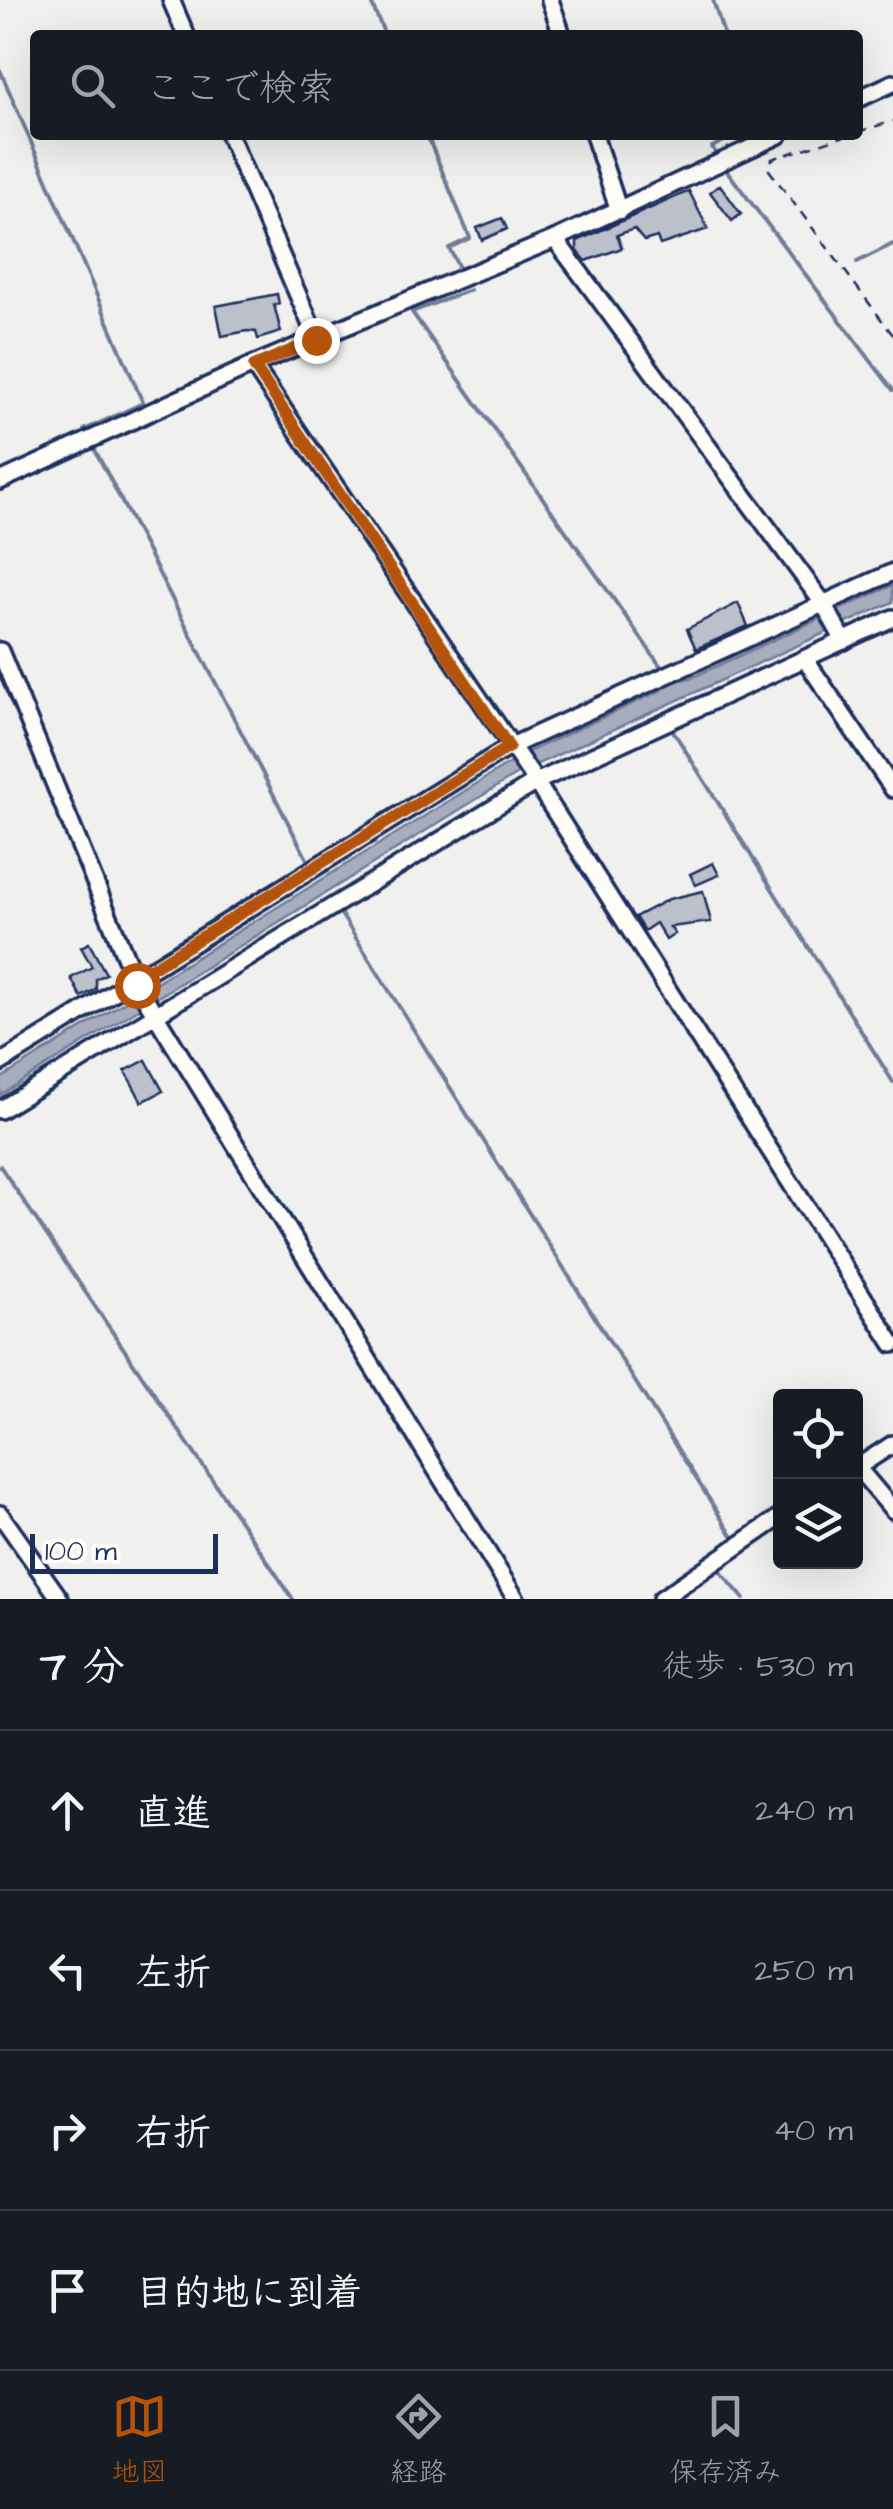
<!DOCTYPE html>
<html lang="ja">
<head>
<meta charset="utf-8">
<style>
	body { margin:0; font-family:"Architects Daughter","Klee One",sans-serif; background:#242831; color:#f1f3f6 }
	.controls { position:absolute; right:30px; bottom:30px; display:grid; overflow:hidden; border-radius:10px; box-shadow:0 10px 40px #0002 }
	.controls button { width:90px; height:90px; display:grid; place-items:center; padding:0; border:0; border-bottom:2px solid #363941; background:#171b24; color:#f1f3f6; font:50px sans-serif }
	.scale { position:absolute; left:30px; bottom:25px; width:188px; box-sizing:border-box; padding-left:10px; border:5px solid #1b2f5e; border-top:0; font-size:28px; line-height:35px; white-space:nowrap; color:#1b2f5e; -webkit-text-stroke:8px #fdfcf7; paint-order:stroke }
	.stop { position:absolute; width:30px; height:30px; margin:-22px; border:8px solid #b45309; border-radius:50%; background:#fff }
	.stop.end { background:#b45309; border-color:#fff; box-shadow:0 2px 10px #0008 }
	.list { margin:0; padding:0; list-style:none }
	h2 { display:flex; justify-content:space-between; align-items:center; height:130px; margin:0; padding:0 40px; font-size:42px }
	h2 small { font-size:32px; font-weight:400; color:#9ea1a6 }
	.list li { display:grid; grid-template-columns:65px 1fr auto; gap:30px; align-items:center; box-sizing:border-box; height:160px; padding:0 40px; border-top:2px solid #363941 }
	.list b { display:block; font-size:38px; white-space:nowrap }
	.list em { font-size:32px; font-style:normal; color:#9ea1a6 }
	.icon { flex:none; width:55px; height:55px; fill:none; stroke:currentColor; stroke-width:2; stroke-linecap:round; stroke-linejoin:round }
	.map { position:relative; flex:none; width:893px; height:1599px; overflow:hidden }
	.search { position:absolute; background:#171b24; box-shadow:0 10px 40px #0002; left:30px; right:30px; top:30px; height:110px; display:flex; align-items:center; gap:25px; box-sizing:border-box; padding:0 35px; border-radius:10px; color:#9ea1a6; font-size:38px }
	.sheet { height:770px; background:#171b24 }
	nav { display:flex; justify-content:space-around; align-items:center; box-sizing:border-box; height:140px; border-top:2px solid #363941; background:#171b24; font-size:28px; color:#9ea1a6 }
	nav a { display:grid; justify-items:center; gap:5px }
	nav .on { color:#b45309 }
	.map>svg:first-child { display:block }
	.water { fill:#a7adbd; stroke:#6f7b97; stroke-width:2.5 }
	.lines { fill:none; stroke-linecap:round; stroke-linejoin:round }
	.stream { stroke:#6f7b97; stroke-width:4 }
	.building { fill:#bbc0ca; stroke:#1b2f5e; stroke-width:2.5 }
	.minor-casing { stroke:#1b2f5e; stroke-width:22 }
	.path { stroke:#1b2f5e; stroke-width:2.5; stroke-dasharray:10 8; stroke-linecap:butt }
	.minor { stroke:#fdfcf7; stroke-width:15 }
	.route { stroke:#b45309; stroke-width:12 }
</style>
</head>
<body>
<div class="map">
<svg width="893" height="1599" viewBox="0 0 893 1599">
	<rect width="100%" height="100%" fill="#f0f0ee"/>
	<filter id="ink" filterUnits="userSpaceOnUse"><feTurbulence type="fractalNoise" baseFrequency=".01" numOctaves="2"/><feDisplacementMap in="SourceGraphic" scale="20" xChannelSelector="R" yChannelSelector="G"/><feConvolveMatrix kernelMatrix="1 2 1 2 8 2 1 2 1" color-interpolation-filters="sRGB"/></filter>
	<g filter="url(#ink)">
		<polygon class="water" points="893,585 893,602 522,771 0,1095 0,1079 526,753 662,690 670,682 691,678"/>
		<g class="lines">
			<g class="stream">
				<polyline points="370,0 385,35"/>
				<polyline points="713,0 724,35"/>
				<polyline points="0,70 143,403 84,430"/>
				<polyline points="427,135 470,238 449,248 460,270"/>
				<polyline points="719,159 712,147 736,135"/>
				<polyline points="724,167 893,390"/>
				<polyline points="857,262 893,244"/>
				<polyline points="470,290 412,312 664,671"/>
				<polyline points="95,450 309,863"/>
				<polyline points="670,726 893,1082"/>
				<polyline points="339,911 733,1537"/>
				<polyline points="0,1166 293,1599"/>
				<polyline points="720,1571 744,1599"/>
			</g>
		</g>
		<g class="building">
			<polygon points="720,185 741,214 732,221 710,192"/>
			<polygon points="689,191 708,229 660,245 657,237 644,241 634,229 617,235 622,248 586,261 577,250 577,241"/>
			<polygon points="502,218 507,229 482,240 477,228"/>
			<polygon points="277,294 279,304 274,305 281,332 258,339 256,332 247,331 222,336 216,306"/>
			<polygon points="738,603 748,626 696,649 687,629"/>
			<polygon points="713,863 719,875 696,885 690,874"/>
			<polygon points="703,891 711,922 670,927 675,934 666,940 656,923 644,931 635,917 669,899"/>
			<polygon points="89,943 106,974 96,979 96,989 81,997 71,978 92,967 81,947"/>
			<polygon points="146,1060 163,1091 142,1102 125,1071"/>
		</g>
		<g class="lines">
			<g class="minor-casing">
				<g id="minor">
					<polyline points="171,0 186,35"/>
					<polyline points="550,0 562,35"/>
					<polyline points="858,99 893,83"/>
					<polyline points="229,135 317,339"/>
					<polyline points="594,135 619,211"/>
					<polyline points="555,239 823,603 844,641"/>
					<polyline points="253,365 536,782 893,1344"/>
					<polyline points="0,481 253,365 555,239 779,135"/>
					<polyline points="0,651 137,985 516,1599"/>
					<polyline points="805,659 893,789"/>
					<polyline points="0,1063 509,747 893,572"/>
					<polyline points="0,1110 536,782 893,618"/>
					<polyline points="857,1467 893,1510"/>
					<polyline points="856,1468 893,1444"/>
					<polyline points="0,1514 60,1599"/>
					<polyline points="661,1599 780,1517"/>
				</g>
			</g>
			<g class="path">
				<polyline points="858,132 893,121"/>
				<polyline points="848,135 772,159 769,170 893,335"/>
			</g>
			<use href="#minor" class="minor"/>
		</g>
	</g>
	<g class="lines" filter="url(#ink)">
		<polyline class="route" points="137,985 134,979 509,747 254,366 316,340"/>
	</g>
</svg>
<div class="controls">
<button><svg class="icon" aria-label="locate" viewBox="0 0 24 24"><circle cx="12" cy="12" r="6"/><path d="M12 2v4M12 18v4M2 12h4M18 12h4"/></svg></button>
<button><svg class="icon" aria-label="layers" viewBox="0 0 24 24"><path d="M12 4l9 5-9 5-9-5zM3 14l9 5 9-5"/></svg></button>
</div>
<div class="scale">100 m</div>
<div class="stop" style="left:137px;top:985px"></div>
<div class="stop end" style="left:316px;top:340px"></div>
<div class="search"><svg class="icon" aria-label="search" viewBox="0 0 24 24"><circle cx="10" cy="10" r="6"/><path d="M15 15l6 6"/></svg>ここで検索</div>
</div>
<section class="sheet">
<h2>7 分<small>徒歩 · 530 m</small></h2>
<ul class="list">
<li><svg class="icon" aria-label="ahead" viewBox="0 0 24 24"><path d="M12 20V5M6 11l6-6 6 6"/></svg><div><b>直進</b></div><em>240 m</em></li>
<li><svg class="icon" aria-label="left" viewBox="0 0 24 24"><path d="M17 20v-9H6M10 6l-5 5 5 5"/></svg><div><b>左折</b></div><em>250 m</em></li>
<li><svg class="icon" aria-label="right" viewBox="0 0 24 24"><path d="M7 20v-9h11M14 6l5 5-5 5"/></svg><div><b>右折</b></div><em>40 m</em></li>
<li><svg class="icon" aria-label="arrive" viewBox="0 0 24 24"><path d="M6 21V4h12l-3 4 3 4H6"/></svg><div><b>目的地に到着</b></div></li>
</ul>
</section>
<nav>
<a class="on"><svg class="icon" aria-label="map" viewBox="0 0 24 24"><path d="M3 6l6-2 6 2 6-2v14l-6 2-6-2-6 2zM9 4v14M15 6v14"/></svg>地図</a>
<a><svg class="icon" aria-label="directions" viewBox="0 0 24 24"><path d="M12 3l9 9-9 9-9-9zM9 14v-3h6M13 9l2 2-2 2"/></svg>経路</a>
<a><svg class="icon" aria-label="saved" viewBox="0 0 24 24"><path d="M7 4h10v16l-5-4-5 4z"/></svg>保存済み</a>
</nav>
</body>
</html>
